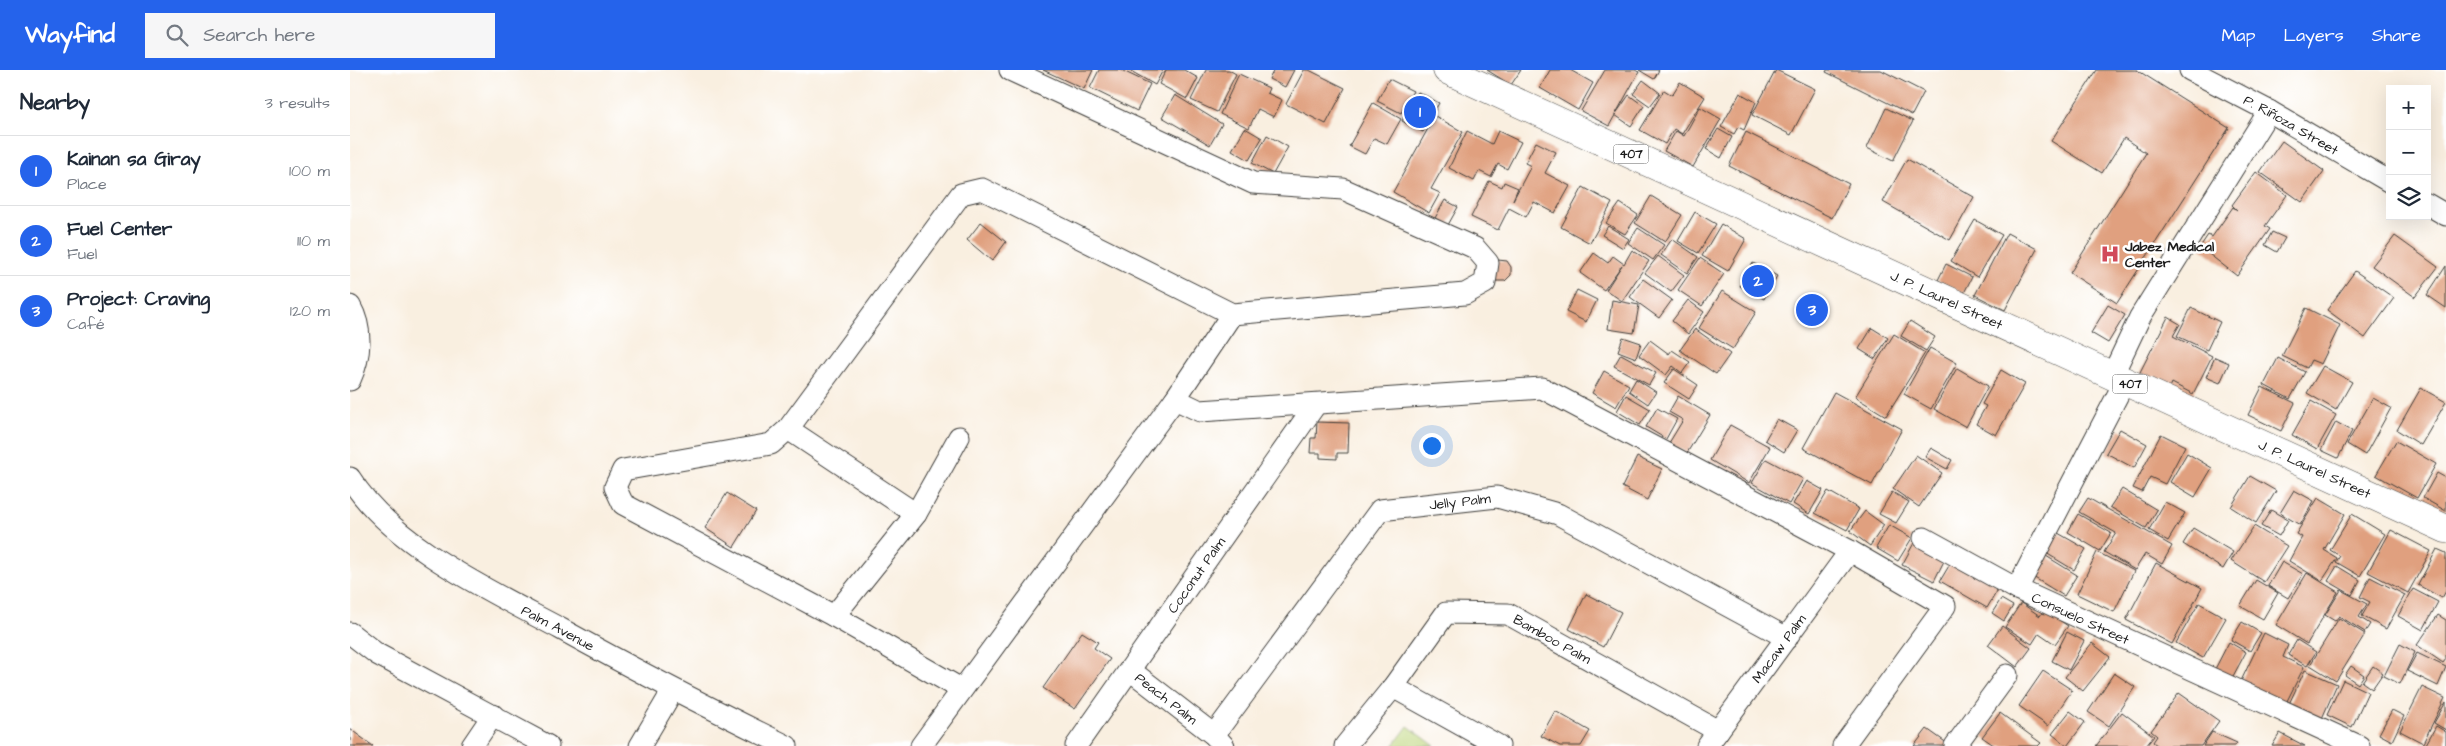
<!DOCTYPE html>
<html lang="en">
<head>
<meta charset="utf-8">
<style>
	body { margin:0; font-family:"Architects Daughter",sans-serif; background:#f6f6f7; color:#1f2937 }
	.controls { position:absolute; right:15px; top:15px; display:grid; overflow:hidden; border-radius:0px; box-shadow:0 5px 20px #0002 }
	.controls button { width:45px; height:45px; display:grid; place-items:center; padding:0; border:0; border-bottom:1px solid #e0e1e3; background:#fff; color:#1f2937; font:25px sans-serif }
	.you { position:absolute; left:1081px; top:375px; width:18px; height:18px; margin:-12px; border:4px solid #fff; border-radius:50%; background:#1a73e8; box-shadow:0 0 0 8px #1a73e833 }
	.badge { display:grid; place-items:center; width:32px; height:32px; border-radius:50%; background:#2563eb; color:#fff; font-size:16px; font-weight:700 }
	.pin { position:absolute; translate:-50% -50%; border:2px solid #fff; box-shadow:0 1px 5px #0006 }
	.list { margin:0; padding:0; list-style:none }
	h2 { display:flex; justify-content:space-between; align-items:center; height:65px; margin:0; padding:0 20px; font-size:21px }
	h2 small { font-size:16px; font-weight:400; color:#747a83 }
	.list li { display:grid; grid-template-columns:32px 1fr auto; gap:15px; align-items:center; box-sizing:border-box; height:70px; padding:0 20px; border-top:1px solid #e0e1e3 }
	.list b { display:block; font-size:19px; white-space:nowrap }
	.list p { margin:0; font-size:16px; white-space:nowrap; color:#747a83 }
	.list em { font-size:16px; font-style:normal; color:#747a83 }
	.icon { flex:none; width:28px; height:28px; fill:none; stroke:currentColor; stroke-width:2; stroke-linecap:round; stroke-linejoin:round }
	.map { position:relative; flex:none; width:2096px; height:676px; overflow:hidden }
	header { display:flex; align-items:center; gap:30px; box-sizing:border-box; height:70px; padding:0 25px; background:#2563eb; color:#fff }
	header strong { font-size:24px }
	nav { display:flex; gap:28px; margin-inline-start:auto; font-size:18px }
	.search { width:350px; height:45px; background:#f6f6f7; display:flex; align-items:center; gap:12px; box-sizing:border-box; padding:0 18px; border-radius:0px; color:#747a83; font-size:19px }
	main { display:flex }
	aside { flex:1; background:#fff }
	.map>svg:first-child { display:block }
	.green { fill:#bed67b; stroke:#6d794c }
	.building { fill:#e0a07f }
	.lines { fill:none; stroke-linecap:round; stroke-linejoin:round }
	.minor-casing { stroke:#3d3c39; stroke-width:23 }
	.primary-casing { stroke:#3d3c39; stroke-width:29 }
	.minor { stroke:#fff; stroke-width:21 }
	.primary { stroke:#fff; stroke-width:28 }
	.labels { text-anchor:middle; stroke-width:5; stroke-linejoin:round; paint-order:stroke }
	.shield { fill:#fff; stroke:#606060; stroke-width:1 }
	.shield-label { font-size:12px; font-weight:bold; fill:#1c1c1c }
	.street-label { font-size:14px; fill:#1c1c1c; stroke:#fff }
	.poi-label { font-size:14px; font-weight:bold; fill:#1c1c1c; stroke:#fff; text-anchor:start }
</style>
</head>
<body>
<header>
<strong>Wayfind</strong>
<div class="search"><svg class="icon" aria-label="search" viewBox="0 0 24 24"><circle cx="10" cy="10" r="6"/><path d="M15 15l6 6"/></svg>Search here</div>
<nav><a>Map</a><a>Layers</a><a>Share</a></nav>
</header>
<main>
<aside>
<h2>Nearby<small>3 results</small></h2>
<ul class="list">
<li><span class="badge">1</span><div><b>Kainan sa Giray</b><p>Place</p></div><em>100 m</em></li>
<li><span class="badge">2</span><div><b>Fuel Center</b><p>Fuel</p></div><em>110 m</em></li>
<li><span class="badge">3</span><div><b>Project: Craving</b><p>Café</p></div><em>120 m</em></li>
</ul>
</aside>
<div class="map">
<svg width="2096" height="676" viewBox="0 0 2096 676">
	<rect width="100%" height="100%" fill="#fff"/>
	<filter id="ink" filterUnits="userSpaceOnUse"><feTurbulence type="fractalNoise" baseFrequency=".02" numOctaves="2"/><feDisplacementMap in="SourceGraphic" scale="10" xChannelSelector="R" yChannelSelector="G"/><feConvolveMatrix kernelMatrix="1 2 1 2 8 2 1 2 1" color-interpolation-filters="sRGB"/></filter>
	<filter id="wash" filterUnits="userSpaceOnUse"><feTurbulence type="fractalNoise" baseFrequency=".0096" numOctaves="4" result="noise"/><feDisplacementMap in="SourceGraphic" scale="20" xChannelSelector="R" yChannelSelector="G"/><feGaussianBlur stdDeviation="1.12" result="paint"/><feColorMatrix in="noise" values="0 0 0 0 0 0 0 0 0 0 0 0 0 0 0 0 0 1.4 0 .05"/><feComposite in="paint" operator="in"/></filter>
	<g filter="url(#wash)">
		<rect width="100%" height="100%" fill="#f9efe0"/>
		<polygon class="green" points="1058,656 1085,676 1043,676"/>
		<g id="blocks">
			<g class="building">
				<polygon points="693,0 743,0 734,19"/>
				<polygon points="749,0 771,0 800,14 787,41 740,18"/>
				<polygon points="779,0 813,0 805,15"/>
				<polygon points="816,0 834,0 848,8 837,29 809,14"/>
				<polygon points="856,0 879,0 886,4 867,42 841,30"/>
				<polygon points="924,0 944,0 935,17 919,9"/>
				<polygon points="954,0 959,0 995,18 976,54 936,34"/>
				<polygon points="1137,0 1171,0 1161,15"/>
				<polygon points="1200,0 1220,0 1243,13 1228,40 1190,18"/>
				<polygon points="1255,0 1285,0 1289,2 1259,56 1231,41"/>
				<polygon points="1289,0 1309,0 1304,9"/>
				<polygon points="1426,0 1465,19 1441,65 1402,45"/>
				<polygon points="1477,0 1531,0 1574,22 1562,45 1476,2"/>
				<polygon points="1747,0 1787,0 1879,58 1767,233 1720,203 1796,83 1774,68 1752,103 1701,71"/>
				<polygon points="889,4 919,18 917,23 932,30 924,47 908,39 899,58 870,44"/>
				<polygon points="1039,9 1063,21 1051,43 1027,31"/>
				<polygon points="1293,10 1310,23 1300,36 1283,24"/>
				<polygon points="1330,12 1355,27 1332,64 1324,59 1315,74 1290,60 1314,20 1322,25"/>
				<polygon points="1068,22 1089,33 1073,62 1052,51"/>
				<polygon points="1390,23 1406,32 1394,60 1388,57 1384,64 1371,57"/>
				<polygon points="825,25 872,54 860,75 812,47"/>
				<polygon points="1279,25 1294,36 1281,56 1265,45"/>
				<polygon points="1023,33 1051,49 1037,74 1024,68 1015,84 999,76"/>
				<polygon points="1350,37 1371,49 1343,97 1314,81 1326,61 1334,66"/>
				<polygon points="1536,38 1563,51 1543,91 1517,78"/>
				<polygon points="1085,46 1113,62 1081,119 1090,123 1079,143 1043,122"/>
				<polygon points="895,58 912,68 899,90 882,80"/>
				<polygon points="1368,59 1382,67 1371,88 1356,79"/>
				<polygon points="1117,61 1142,74 1148,61 1171,72 1157,99 1148,94 1141,107 1129,101 1124,111 1099,98"/>
				<polygon points="1396,62 1499,114 1482,148 1379,96"/>
				<polygon points="917,65 938,77 923,104 902,93"/>
				<polygon points="1932,71 1974,101 1952,132 1910,102"/>
				<polygon points="1186,72 1206,82 1195,103 1220,116 1205,143 1184,132 1176,147 1159,138 1148,160 1121,147 1139,111 1152,117 1154,112 1168,118 1163,130 1181,96 1175,93"/>
				<polygon points="1557,89 1624,127 1600,170 1533,132"/>
				<polygon points="1906,102 1937,125 1915,156 1920,159 1887,206 1850,177 1858,165 1862,167 1883,137 1887,140 1882,135"/>
				<polygon points="1233,117 1262,133 1240,173 1211,157"/>
				<polygon points="1301,126 1332,145 1315,172 1285,153"/>
				<polygon points="1095,130 1108,137 1098,155 1085,148"/>
				<polygon points="1270,133 1288,145 1275,164 1256,153"/>
				<polygon points="1345,142 1366,154 1348,183 1328,171"/>
				<polygon points="1625,150 1652,165 1627,207 1601,191"/>
				<polygon points="631,152 656,172 642,191 617,170"/>
				<polygon points="1371,154 1396,169 1378,201 1352,186"/>
				<polygon points="1258,156 1279,169 1273,178 1252,165"/>
				<polygon points="1288,158 1314,175 1303,190 1278,173"/>
				<polygon points="1922,162 1935,168 1927,182 1915,175"/>
				<polygon points="1657,163 1687,179 1655,240 1625,225"/>
				<polygon points="2045,166 2088,197 2065,227 2022,196"/>
				<polygon points="1322,169 1348,187 1337,203 1311,185"/>
				<polygon points="1282,180 1299,191 1272,231 1256,220 1272,195 1254,220 1230,203 1244,183 1258,193 1263,186 1274,194"/>
				<polygon points="1308,186 1334,205 1321,222 1295,203"/>
				<polygon points="1350,188 1374,204 1352,236 1328,220"/>
				<polygon points="1148,190 1157,191 1161,197 1161,205 1155,211 1146,211 1143,208"/>
				<polygon points="1403,193 1427,206 1414,229 1390,216"/>
				<polygon points="1596,194 1622,207 1614,223 1588,210"/>
				<polygon points="2096,196 2096,238 2077,225"/>
				<polygon points="2005,201 2044,228 2015,268 1977,240"/>
				<polygon points="1293,209 1322,230 1309,248 1280,227"/>
				<polygon points="1227,220 1247,230 1236,252 1216,242"/>
				<polygon points="1372,221 1406,242 1383,279 1349,258"/>
				<polygon points="1262,230 1289,235 1284,263 1258,259"/>
				<polygon points="1338,230 1354,242 1338,264 1322,251"/>
				<polygon points="1758,235 1775,245 1758,273 1741,263"/>
				<polygon points="1841,238 1870,252 1857,280 1827,266"/>
				<polygon points="1956,238 1990,255 1971,294 1961,290 1957,298 1932,286"/>
				<polygon points="1818,247 1830,254 1823,266 1862,286 1843,324 1822,313 1819,320 1789,304"/>
				<polygon points="1560,251 1585,267 1576,281 1551,266"/>
				<polygon points="1522,258 1538,268 1525,289 1509,279"/>
				<polygon points="1345,259 1380,284 1366,304 1330,280"/>
				<polygon points="1544,264 1575,283 1536,346 1505,327"/>
				<polygon points="1273,267 1291,273 1286,288 1268,281"/>
				<polygon points="1300,270 1319,284 1322,280 1340,292 1332,303 1323,296 1316,305 1289,285"/>
				<polygon points="1580,278 1607,293 1581,339 1554,324"/>
				<polygon points="1271,284 1306,303 1299,315 1264,296"/>
				<polygon points="1865,287 1879,293 1870,313 1856,307"/>
				<polygon points="1928,288 1955,302 1940,329 1914,315"/>
				<polygon points="1973,296 2002,312 1986,340 1957,323"/>
				<polygon points="1607,298 1638,316 1616,357 1584,339"/>
				<polygon points="1324,299 1348,315 1339,329 1314,313"/>
				<polygon points="1651,300 1675,314 1646,365 1626,354 1636,336 1632,334"/>
				<polygon points="1254,301 1279,315 1266,337 1242,323"/>
				<polygon points="1286,309 1306,322 1298,334 1279,321"/>
				<polygon points="1912,317 1945,333 1931,361 1898,345"/>
				<polygon points="2071,318 2096,332 2071,375 2047,360"/>
				<polygon points="1484,322 1552,359 1522,415 1453,378"/>
				<polygon points="1276,325 1300,339 1290,355 1267,341"/>
				<polygon points="1328,326 1360,345 1337,383 1319,373 1333,350 1319,342"/>
				<polygon points="2023,328 2041,338 2015,385 1997,374"/>
				<polygon points="1961,331 1986,345 1967,379 1942,365"/>
				<polygon points="1307,338 1327,349 1316,369 1296,357"/>
				<polygon points="1427,349 1447,360 1434,382 1415,370"/>
				<polygon points="967,352 999,353 998,383 987,383 987,389 970,388 970,383 960,383 961,368 966,368"/>
				<polygon points="1986,352 2002,361 1988,388 1971,380"/>
				<polygon points="1380,355 1420,377 1399,413 1360,390"/>
				<polygon points="1770,359 1797,374 1784,398 1756,383"/>
				<polygon points="1811,364 1835,376 1815,414 1800,407 1792,422 1783,418"/>
				<polygon points="2046,371 2086,394 2067,428 2026,405"/>
				<polygon points="1581,378 1602,390 1597,399 1575,387"/>
				<polygon points="1837,383 1862,398 1845,427 1820,412"/>
				<polygon points="1566,385 1592,403 1569,437 1543,419"/>
				<polygon points="1287,387 1312,399 1297,430 1272,417"/>
				<polygon points="1416,389 1453,409 1439,434 1402,413"/>
				<polygon points="2087,403 2096,408 2096,441 2073,428"/>
				<polygon points="1900,406 1926,421 1906,453 1881,437"/>
				<polygon points="1457,411 1473,420 1459,444 1443,434"/>
				<polygon points="1772,419 1807,440 1796,458 1760,437"/>
				<polygon points="1944,420 1964,431 1950,455 1930,443"/>
				<polygon points="1478,421 1509,439 1497,460 1465,443"/>
				<polygon points="1542,422 1559,432 1546,453 1529,444"/>
				<polygon points="377,423 406,441 384,477 355,458"/>
				<polygon points="1738,428 1822,476 1812,494 1795,484 1785,500 1754,482 1766,463 1729,442"/>
				<polygon points="1968,428 1995,444 1974,480 1987,488 1972,511 1939,491 1952,467 1946,464"/>
				<polygon points="1815,432 1835,443 1818,471 1799,460"/>
				<polygon points="1921,440 1938,450 1929,466 1911,456"/>
				<polygon points="1515,441 1534,455 1520,476 1500,461"/>
				<polygon points="1728,444 1761,463 1750,481 1718,462"/>
				<polygon points="2002,444 2035,464 2010,506 1986,492 1990,486 1980,480"/>
				<polygon points="1539,455 1562,468 1548,491 1526,478"/>
				<polygon points="1904,456 1937,476 1914,512 1881,491"/>
				<polygon points="1843,458 1883,482 1873,499 1833,474"/>
				<polygon points="2041,460 2081,481 2058,523 2018,502"/>
				<polygon points="1708,463 1736,479 1724,500 1696,483"/>
				<polygon points="1564,473 1595,489 1584,511 1552,495"/>
				<polygon points="2087,479 2096,483 2096,521 2092,528 2068,515"/>
				<polygon points="1747,482 1784,501 1764,542 1727,524"/>
				<polygon points="1696,486 1727,505 1714,526 1683,507"/>
				<polygon points="1603,489 1650,516 1637,538 1590,511"/>
				<polygon points="1932,492 1953,504 1938,528 1918,516"/>
				<polygon points="1806,493 1852,518 1822,574 1776,550"/>
				<polygon points="1987,496 2010,510 2002,525 1978,511"/>
				<polygon points="1957,503 1988,522 1957,574 1926,555"/>
				<polygon points="2020,507 2055,525 2036,559 2012,546 2020,532 2010,527"/>
				<polygon points="1906,510 1928,523 1913,549 1890,536"/>
				<polygon points="2063,519 2088,532 2073,560 2048,546"/>
				<polygon points="1991,520 2017,534 2009,547 2020,554 2015,562 1989,546 1985,551 1975,545"/>
				<polygon points="1236,524 1271,542 1253,577 1219,559"/>
				<polygon points="1651,529 1663,536 1654,551 1642,543"/>
				<polygon points="1671,533 1690,546 1694,540 1718,556 1705,574 1689,563 1682,574 1655,557"/>
				<polygon points="1849,533 1876,548 1853,588 1826,573"/>
				<polygon points="2088,545 2096,550 2096,589 2093,593 2067,575"/>
				<polygon points="1989,548 2015,564 1986,611 1960,595"/>
				<polygon points="1892,552 1911,563 1900,581 1881,570"/>
				<polygon points="1652,556 1681,578 1667,597 1638,575"/>
				<polygon points="732,562 748,572 744,578 760,589 725,639 693,618"/>
				<polygon points="1717,562 1734,571 1719,600 1702,591"/>
				<polygon points="1914,563 1938,575 1933,587 1954,597 1935,635 1890,613"/>
				<polygon points="1947,570 1966,582 1957,596 1938,585"/>
				<polygon points="1879,572 1896,582 1882,608 1865,599"/>
				<polygon points="1742,573 1760,587 1733,621 1715,607"/>
				<polygon points="2050,574 2065,582 2050,614 2034,606"/>
				<polygon points="2067,583 2096,597 2088,616 2057,601"/>
				<polygon points="2001,596 2014,605 2008,614 1995,605"/>
				<polygon points="2023,596 2033,603 2022,619 2012,612"/>
				<polygon points="1955,600 1987,614 1970,653 1937,638"/>
				<polygon points="1693,601 1722,620 1698,656 1669,636"/>
				<polygon points="1764,603 1785,617 1759,656 1738,642"/>
				<polygon points="1993,610 2018,622 2002,657 1977,645"/>
				<polygon points="2072,617 2095,628 2073,673 2050,661"/>
				<polygon points="1829,623 1869,651 1851,676 1808,676 1803,672 1807,666 1801,661"/>
				<polygon points="2096,632 2096,660 2084,653"/>
				<polygon points="2042,640 2054,646 2042,671 2029,664"/>
				<polygon points="1205,641 1240,661 1231,676 1210,676 1191,666"/>
				<polygon points="1720,641 1735,652 1717,676 1702,664"/>
				<polygon points="1772,642 1804,666 1796,676 1746,676"/>
				<polygon points="1650,643 1691,673 1688,676 1645,676 1632,667"/>
				<polygon points="2086,656 2096,662 2096,676 2075,676"/>
				<polygon points="0,659 23,676 0,676"/>
				<polygon points="1577,659 1601,676 1564,676"/>
				<polygon points="1862,662 1887,673 1885,676 1853,676"/>
				<polygon points="1930,663 1955,676 1922,676"/>
			</g>
		</g>
	</g>
	<g filter="url(#ink)">
		<use href="#blocks" fill-opacity="0" stroke="#3d3c39" stroke-width="1"/>
		<g class="lines">
			<g class="minor-casing">
				<g id="minor">
					<path id="s1" d="M1840,0L1919,41L2040,112"/>
					<polyline points="2077,134 2096,145"/>
					<path d="M0,236C13,259 11,286 0,310"/>
					<polyline points="1762,306 1790,247 1919,41"/>
					<polyline points="825,329 850,341 1192,318 1500,481 1595,536 1493,676"/>
					<polyline points="438,359 566,444"/>
					<path id="s2" d="M0,408C42,476 142,522 211,559C285,600 361,639 437,676"/>
					<path id="s3" d="M1574,468L1667,519L2009,676"/>
					<polyline points="1667,519 1775,311"/>
					<polyline points="484,546 566,444 609,367"/>
					<polyline points="0,563 27,584 198,676"/>
					<path id="s4" d="M780,600L864,665L874,676"/>
					<polyline points="1043,617 1149,676"/>
					<polyline points="611,619 484,546 273,434 265,417 273,400 421,374 438,359 611,124 632,119 882,244 1115,224 1135,213 1138,193 1125,178 993,119 903,113 660,0"/>
					<path id="s5" d="M864,665L1030,440L1147,427L1208,444L1437,568"/>
					<polyline points="122,676 143,645"/>
					<polyline points="290,676 323,620"/>
					<polyline points="571,676 825,329 882,244"/>
					<path id="s6" d="M726,676L966,334"/>
					<path id="s7" d="M995,676L1043,617L1096,543L1158,544L1368,661"/>
					<path id="s8" d="M1357,676L1500,481"/>
					<polyline points="1605,676 1657,605"/>
				</g>
			</g>
			<g class="primary-casing">
				<g id="primary">
					<path id="s9" d="M1097,0L2096,459"/>
				</g>
			</g>
			<use href="#minor" class="minor"/>
			<use href="#primary" class="primary"/>
		</g>
	</g>
	<defs>
		<g id="hospital-bare" transform="scale(1.5)"><path d="M-5-5h3v3.5h4V-5h3V5h-3V1.5h-4V5h-3Z" fill="#d1495b" stroke="#fff" stroke-width="2.5" paint-order="stroke"/></g>
	</defs>
	<g fill-rule="evenodd">
		<use href="#hospital-bare" x="1760" y="184"/>
	</g>
	<g class="labels">
		<g class="shield">
			<rect x="1263.5" y="74.5" width="35" height="19" rx="4"/>
			<rect x="1762.5" y="304.5" width="35" height="19" rx="4"/>
		</g>
		<g class="shield-label">
			<text x="1281" y="88">407</text>
			<text x="1780" y="318">407</text>
		</g>
		<g class="street-label">
			<text dy="5" stroke="none"><textPath href="#s1" startOffset="115">P. Riñoza Street</textPath></text>
			<text dy="5" stroke="none"><textPath href="#s9" startOffset="550">J. P. Laurel Street</textPath></text>
			<text dy="5" stroke="none"><textPath href="#s9" startOffset="955">J. P. Laurel Street</textPath></text>
			<text dy="5" stroke="none"><textPath href="#s5" startOffset="360">Jelly Palm</textPath></text>
			<text dy="5" stroke="none"><textPath href="#s6" startOffset="209">Coconut Palm</textPath></text>
			<text dy="5" stroke="none"><textPath href="#s3" startOffset="176">Consuelo Street</textPath></text>
			<text dy="5" stroke="none"><textPath href="#s2" startOffset="259">Palm Avenue</textPath></text>
			<text dy="5" stroke="none"><textPath href="#s7" startOffset="280">Bamboo Palm</textPath></text>
			<text dy="5" stroke="none"><textPath href="#s8" startOffset="121">Macaw Palm</textPath></text>
			<text dy="5" stroke="none"><textPath href="#s4" startOffset="46">Peach Palm</textPath></text>
		</g>
		<g class="poi-label">
			<text x="1775" y="181">Jabez Medical<tspan x="1775" dy="16">Center</tspan></text>
		</g>
	</g>
</svg>
<div class="controls">
<button>+</button>
<button>−</button>
<button><svg class="icon" aria-label="layers" viewBox="0 0 24 24"><path d="M12 4l9 5-9 5-9-5zM3 14l9 5 9-5"/></svg></button>
</div>
<div class="you"></div>
<div class="pin badge" style="left:1070px;top:42px">1</div>
<div class="pin badge" style="left:1408px;top:211px">2</div>
<div class="pin badge" style="left:1462px;top:240px">3</div>
</div>
</main>
</body>
</html>
